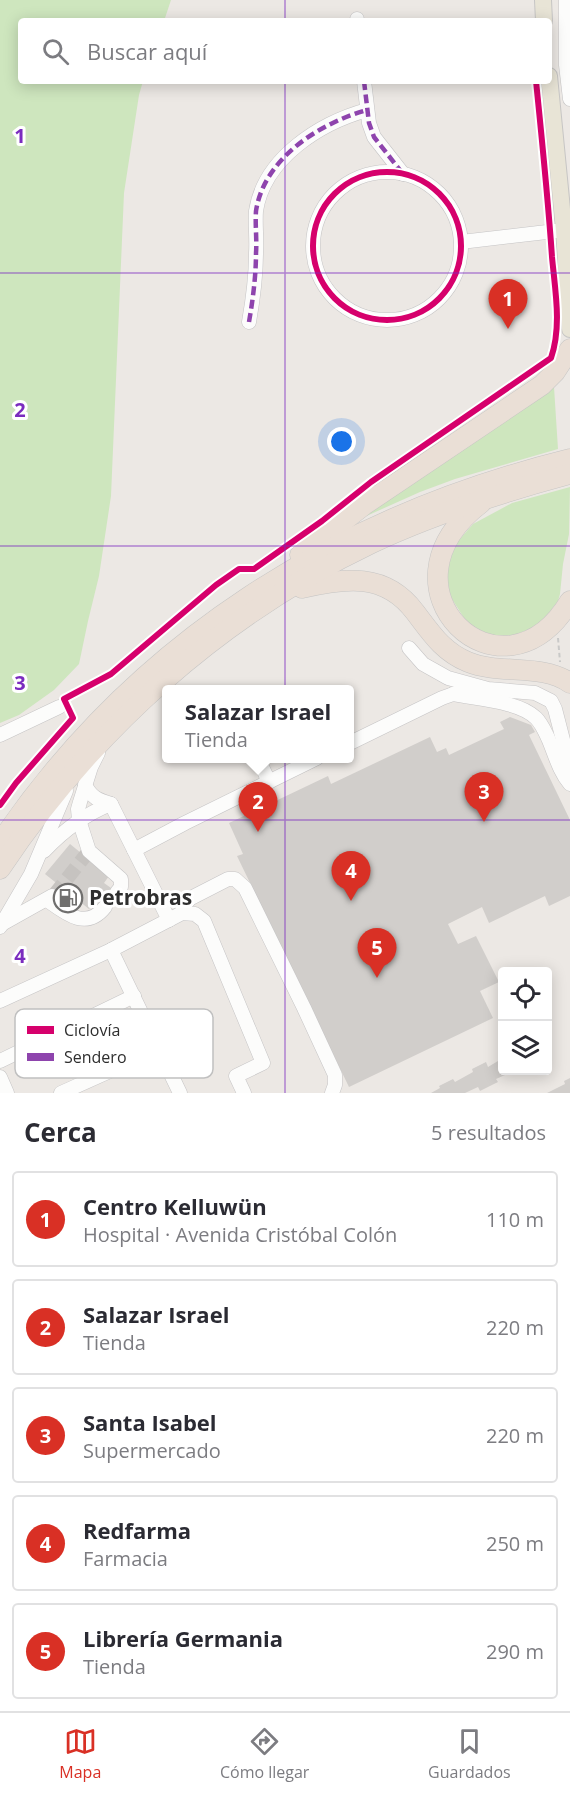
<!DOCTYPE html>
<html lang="es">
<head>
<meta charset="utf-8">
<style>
	body { margin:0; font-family:"Open Sans",sans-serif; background:#f7f7f7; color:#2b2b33 }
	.controls { position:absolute; right:18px; bottom:18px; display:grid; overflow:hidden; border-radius:6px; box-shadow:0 3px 15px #0003 }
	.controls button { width:54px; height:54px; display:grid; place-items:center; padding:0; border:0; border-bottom:2px solid #e1e1e2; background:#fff; color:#2b2b33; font:30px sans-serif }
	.you { position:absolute; left:342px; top:442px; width:21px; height:21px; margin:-15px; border:4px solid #fff; border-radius:50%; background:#1a73e8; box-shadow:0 0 0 9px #1a73e833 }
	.badge { display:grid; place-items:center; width:39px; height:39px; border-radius:50%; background:#d93025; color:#fff; font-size:20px; font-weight:700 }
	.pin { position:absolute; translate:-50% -50px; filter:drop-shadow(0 2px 3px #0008) }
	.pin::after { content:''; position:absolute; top:32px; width:21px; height:18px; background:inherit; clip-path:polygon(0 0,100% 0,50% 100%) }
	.popup { position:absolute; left:162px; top:685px; width:192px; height:78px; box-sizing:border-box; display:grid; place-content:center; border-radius:6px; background:#fff; filter:drop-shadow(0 2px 4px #0005); font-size:20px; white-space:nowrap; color:#7c7c81 }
	.popup b { font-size:22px; color:#2b2b33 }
	.popup::after { content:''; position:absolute; left:50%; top:100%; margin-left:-12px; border:12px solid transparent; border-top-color:#fff }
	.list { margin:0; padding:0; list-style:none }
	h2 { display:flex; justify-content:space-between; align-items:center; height:78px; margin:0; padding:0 24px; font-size:26px }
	h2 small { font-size:20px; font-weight:400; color:#7c7c81 }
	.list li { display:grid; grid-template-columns:39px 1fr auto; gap:18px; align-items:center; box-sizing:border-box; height:96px; margin:0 12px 12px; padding:0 12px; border:2px solid #e1e1e2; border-radius:6px }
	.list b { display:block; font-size:22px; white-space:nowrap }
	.list p { margin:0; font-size:20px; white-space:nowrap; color:#7c7c81 }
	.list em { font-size:20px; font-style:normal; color:#7c7c81 }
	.icon { flex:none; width:33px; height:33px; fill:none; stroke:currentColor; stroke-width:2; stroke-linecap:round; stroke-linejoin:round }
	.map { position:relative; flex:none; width:570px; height:1093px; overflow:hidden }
	.search { position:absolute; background:#fff; box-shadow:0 3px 15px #0003; left:18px; right:18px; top:18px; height:66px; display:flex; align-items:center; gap:15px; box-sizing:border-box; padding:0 21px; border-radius:6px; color:#7c7c81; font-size:22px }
	.sheet { height:618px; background:#fff }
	nav { display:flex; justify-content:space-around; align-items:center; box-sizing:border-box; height:84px; border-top:2px solid #e1e1e2; background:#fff; font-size:16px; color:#7c7c81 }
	nav a { display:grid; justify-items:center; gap:3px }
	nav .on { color:#d93025 }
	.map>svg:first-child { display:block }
	.green { fill:#cee6be }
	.building { fill:#d1cecb }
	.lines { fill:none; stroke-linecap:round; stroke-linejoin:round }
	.minor-tunnel { stroke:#c6c3c0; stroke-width:14; stroke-dasharray:14 7; stroke-linecap:butt }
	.minor-casing { stroke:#c5c4c5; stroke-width:15 }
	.major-casing { stroke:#c6c5c4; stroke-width:18 }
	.highway-casing { stroke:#c6c5c4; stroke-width:21 }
	.path { stroke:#c9c9c8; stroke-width:2; stroke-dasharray:4.5 3; stroke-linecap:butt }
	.minor { stroke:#fcfcfb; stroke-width:14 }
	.major { stroke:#e8e4d6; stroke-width:16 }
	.highway { stroke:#eadfd6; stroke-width:20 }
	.quiet { stroke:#8e44ad; stroke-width:4.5; stroke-dasharray:9 4.5; stroke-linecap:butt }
	.cycleway-casing { stroke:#fff; stroke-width:10 }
	.cycleway { stroke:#d6006c; stroke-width:6 }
	.grid { fill:none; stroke:#7b2cbf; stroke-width:1.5; stroke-opacity:0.55 }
	.labels { text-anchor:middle; stroke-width:6; stroke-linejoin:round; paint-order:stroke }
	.poi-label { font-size:21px; font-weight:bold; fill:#2e2e2e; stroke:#fff; text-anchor:start }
	.key { fill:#fff; stroke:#c0c0c0; stroke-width:1.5 }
	.key-label { font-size:16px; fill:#2e2e2e }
	.grid-label { font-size:20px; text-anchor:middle; font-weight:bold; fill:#7b2cbf; stroke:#fff; stroke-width:6; stroke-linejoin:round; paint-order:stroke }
</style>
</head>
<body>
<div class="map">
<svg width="570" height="1093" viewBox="0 0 570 1093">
	<rect width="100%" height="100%" fill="#ece8e4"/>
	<g class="green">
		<polygon points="0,0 171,0 164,21 21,21 21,81 143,81 139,95 124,193 111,496 99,576 88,621 79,664 54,690 19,715 0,723"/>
		<polygon points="554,387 558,449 455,479 420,492 362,518"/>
		<polygon points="570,487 569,534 563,564 560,594 558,601 540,625 512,636 494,636 469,626 445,588 452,548 473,524 512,503"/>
	</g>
	<g class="building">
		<polygon points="510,717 531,725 535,732 529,735 570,820 570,896 549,906 545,896 489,923 482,907 448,924 458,944 476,936 499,982 480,991 493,1018 349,1087 237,856 243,854 229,823 328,776 331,784 430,737 437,752 446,748 449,755 504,729 500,722"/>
		<polygon points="70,844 109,876 104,883 111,888 99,903 96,901 89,909 45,874"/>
		<polygon points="113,889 122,896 110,911 102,904"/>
		<polygon points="498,1061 505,1075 496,1079 498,1082 480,1091 478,1087 465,1093 431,1093 440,1088 439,1086 453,1079 455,1082 473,1072 472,1069 486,1062 488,1067"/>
		<polygon points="570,1078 570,1093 547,1093 565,1084 564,1081"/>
	</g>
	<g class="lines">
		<polyline class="minor-tunnel" points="54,895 89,851"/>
		<g class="minor-casing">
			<g id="minor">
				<polyline points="566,0 566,65 570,99"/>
				<polyline points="357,19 357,21"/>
				<polyline points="364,81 369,123 374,137 403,174"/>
				<circle cx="387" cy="246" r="74"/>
				<polyline points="461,242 564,230"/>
				<path d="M249,322C253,299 256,275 256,253C257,239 255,225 256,211C264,158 320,123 367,110"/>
				<polyline points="409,648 423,664 448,678 488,689 535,693 551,701 555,709 570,767"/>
				<path d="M453,694C476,699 519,701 536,718C542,724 545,732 548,738C555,754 559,771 570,784"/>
				<polyline points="0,735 59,707"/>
				<polyline points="350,743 442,698 459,692"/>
				<polyline points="98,753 91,767 80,802 78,809 79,820 89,851 121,879 121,887 117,892"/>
				<polyline points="258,758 269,782"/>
				<path d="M85,785C92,798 98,800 111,804L169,920"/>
				<polyline points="134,850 185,823 317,758"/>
				<path d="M44,851C63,831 85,814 111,804"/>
				<path d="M47,900C65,913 86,931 105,907"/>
				<polyline points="182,913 184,904 191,898 228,879 235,879 245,888 304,1008 335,1075 335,1085 332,1093"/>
				<polyline points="2,924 52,896"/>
				<polyline points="0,927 31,874 66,791"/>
				<polyline points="111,950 180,1093"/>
				<polyline points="0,1001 111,950 182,913 195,914 204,921 263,1063 236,1076 244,1093"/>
				<polyline points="0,1061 134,996"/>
				<polyline points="0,1077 7,1093"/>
				<polyline points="61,1093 159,1049"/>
			</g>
		</g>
		<g class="major-casing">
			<g id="major">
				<polyline points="543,0 544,21"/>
				<polyline points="549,76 564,230 570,329"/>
			</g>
		</g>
		<g class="highway-casing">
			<g id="highway">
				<path d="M481,503C369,588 502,714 570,601"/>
				<polyline points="300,555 364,505 542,385 555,372 570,349"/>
				<path d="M302,588C345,578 385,572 415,612C431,633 443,652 468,662C500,675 542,663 570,683"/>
				<path d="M0,843C136,641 336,517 570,459"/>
				<path d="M0,869C92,730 221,615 372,543C436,513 503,492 570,474"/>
			</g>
		</g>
		<polyline class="path" points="558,638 560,662"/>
		<use href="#minor" class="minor"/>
		<use href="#major" class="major"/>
		<use href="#highway" class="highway"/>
		<g class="quiet">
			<polyline points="357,19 357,21"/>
			<polyline points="364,81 369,123 374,137 403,174"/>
			<path d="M249,322C253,299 256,275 256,253C257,239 255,225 256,211C264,158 320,123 367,110"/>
		</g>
		<g class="cycleway-casing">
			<g id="cycleway">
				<circle cx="387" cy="246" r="74"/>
				<path d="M0,805L16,783L73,718L64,699L111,674L216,585L239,569H254L322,521L371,482L551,358C562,326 555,290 552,257C548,198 542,140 536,81"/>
			</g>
		</g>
		<use href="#cycleway" class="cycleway"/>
	</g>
	<path class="grid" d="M285,0V21M285,81V1093M0,273H570M0,546H570M0,820H570"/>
	<defs>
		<g id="fuel-ring" transform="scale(1.5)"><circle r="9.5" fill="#fff" stroke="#706f6e" stroke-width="1.5"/><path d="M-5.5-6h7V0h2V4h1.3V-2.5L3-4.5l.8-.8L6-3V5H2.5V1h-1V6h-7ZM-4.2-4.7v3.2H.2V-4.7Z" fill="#706f6e"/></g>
	</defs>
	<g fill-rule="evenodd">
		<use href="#fuel-ring" x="68" y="898"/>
	</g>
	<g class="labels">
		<g class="poi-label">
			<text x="89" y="905">Petrobras</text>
		</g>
	</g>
	<rect x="15" y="1009" width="198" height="69" rx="9" class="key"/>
	<rect x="27" y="1026" width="27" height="8" fill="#d6006c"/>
	<rect x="27" y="1053" width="27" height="8" fill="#8e44ad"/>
	<g class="key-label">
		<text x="64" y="1036">Ciclovía</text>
		<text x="64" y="1063">Sendero</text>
	</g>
	<g class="grid-label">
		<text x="20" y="143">1</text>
		<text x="20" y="417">2</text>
		<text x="20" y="690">3</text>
		<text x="20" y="963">4</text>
	</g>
</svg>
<div class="controls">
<button><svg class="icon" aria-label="locate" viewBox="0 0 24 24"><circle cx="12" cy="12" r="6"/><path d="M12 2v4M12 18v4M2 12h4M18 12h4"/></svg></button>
<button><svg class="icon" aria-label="layers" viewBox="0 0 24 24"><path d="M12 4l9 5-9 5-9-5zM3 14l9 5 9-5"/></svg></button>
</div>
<div class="you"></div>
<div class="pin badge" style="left:508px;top:329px">1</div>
<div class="pin badge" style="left:258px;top:832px">2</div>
<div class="popup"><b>Salazar Israel</b>Tienda</div>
<div class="pin badge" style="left:484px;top:822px">3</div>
<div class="pin badge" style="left:351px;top:901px">4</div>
<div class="pin badge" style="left:377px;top:978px">5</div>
<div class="search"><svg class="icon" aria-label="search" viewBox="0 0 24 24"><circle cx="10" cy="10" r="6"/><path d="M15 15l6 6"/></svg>Buscar aquí</div>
</div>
<section class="sheet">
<h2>Cerca<small>5 resultados</small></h2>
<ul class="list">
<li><span class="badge">1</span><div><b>Centro Kelluwün</b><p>Hospital · Avenida Cristóbal Colón</p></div><em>110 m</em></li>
<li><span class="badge">2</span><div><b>Salazar Israel</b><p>Tienda</p></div><em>220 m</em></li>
<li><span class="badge">3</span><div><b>Santa Isabel</b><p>Supermercado</p></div><em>220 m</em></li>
<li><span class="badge">4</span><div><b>Redfarma</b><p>Farmacia</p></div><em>250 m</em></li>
<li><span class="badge">5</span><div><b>Librería Germania</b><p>Tienda</p></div><em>290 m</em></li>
</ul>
</section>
<nav>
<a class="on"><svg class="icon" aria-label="map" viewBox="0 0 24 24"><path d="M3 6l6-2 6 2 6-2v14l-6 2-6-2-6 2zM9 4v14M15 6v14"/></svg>Mapa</a>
<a><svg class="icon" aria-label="directions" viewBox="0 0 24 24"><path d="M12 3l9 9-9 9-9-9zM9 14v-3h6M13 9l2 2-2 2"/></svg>Cómo llegar</a>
<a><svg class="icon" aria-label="saved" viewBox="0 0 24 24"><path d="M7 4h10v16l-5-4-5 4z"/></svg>Guardados</a>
</nav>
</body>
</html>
